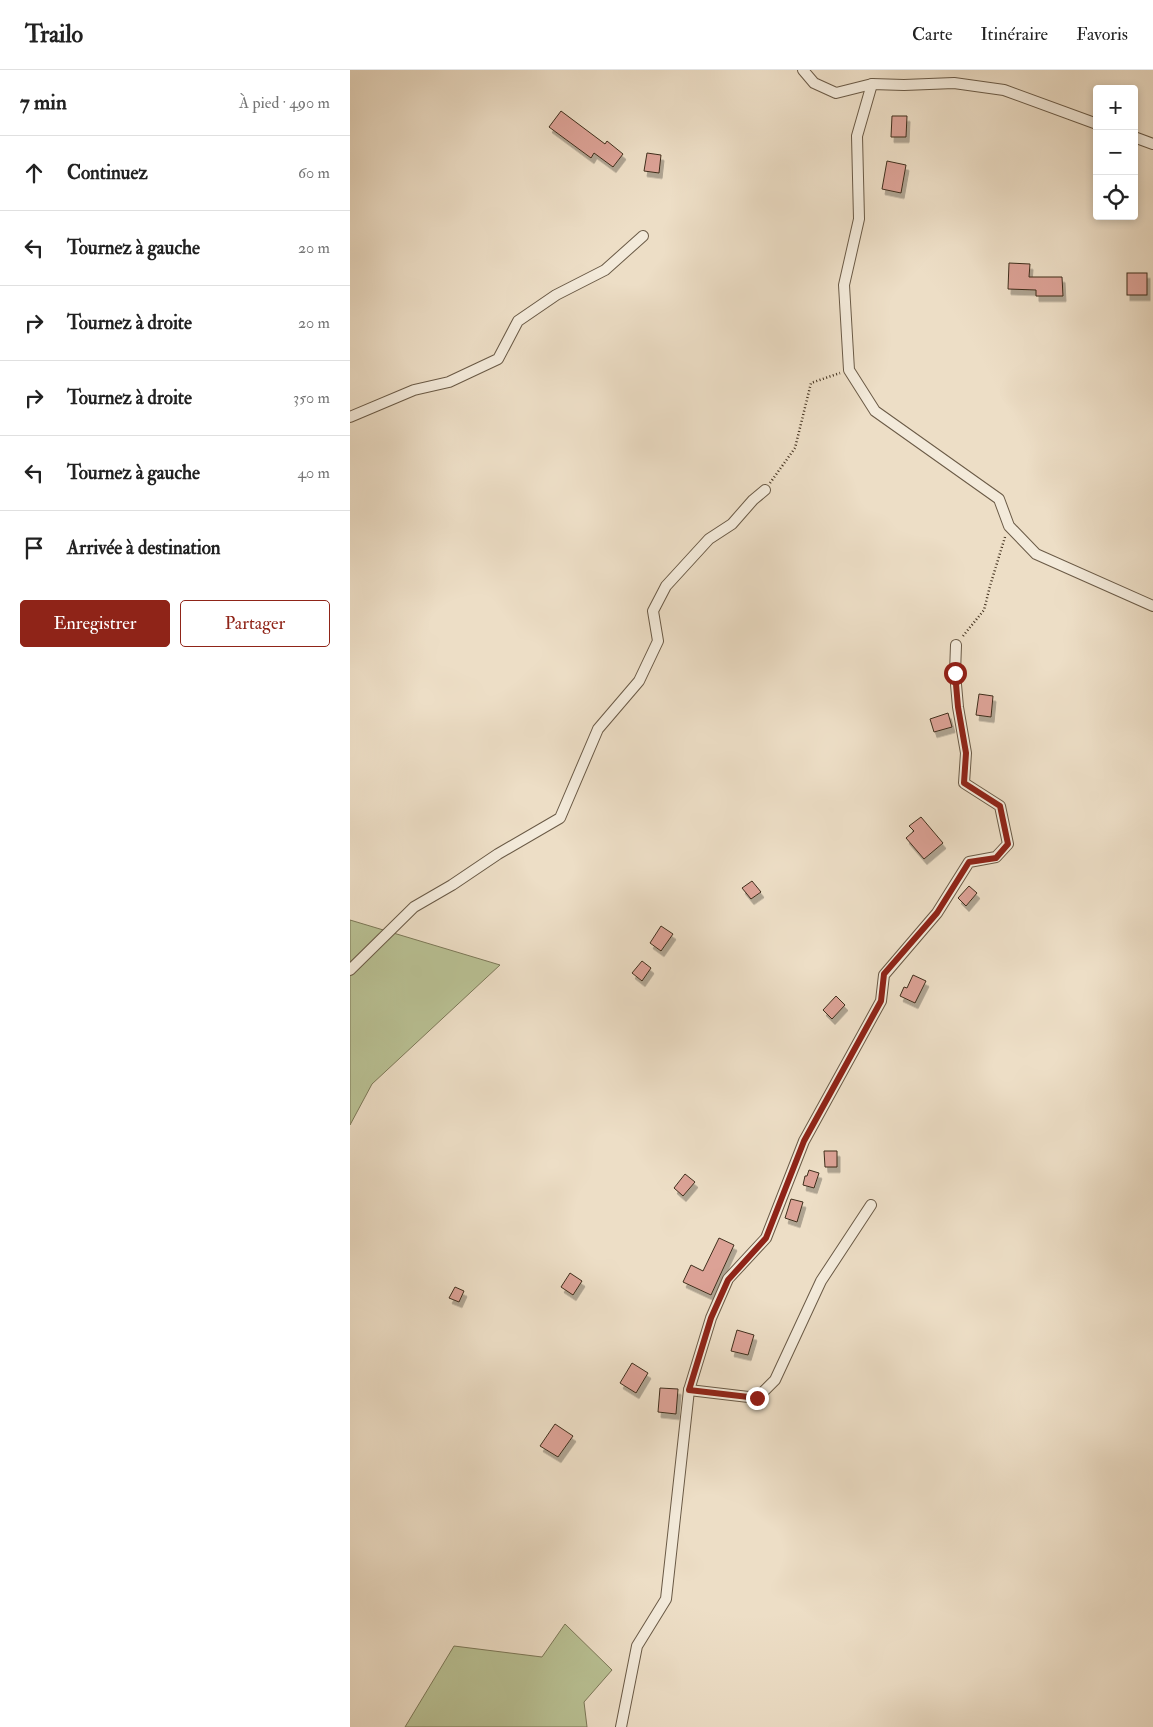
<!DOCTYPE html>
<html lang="fr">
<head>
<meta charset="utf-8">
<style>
	body { margin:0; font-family:"IM FELL Double Pica",serif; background:#f6f6f6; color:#222 }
	.controls { position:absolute; right:15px; top:15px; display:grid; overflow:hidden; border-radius:5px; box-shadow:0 2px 8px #0003 }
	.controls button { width:45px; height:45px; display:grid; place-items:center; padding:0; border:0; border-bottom:1px solid #e0e0e0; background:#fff; color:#222; font:25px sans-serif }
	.stop { position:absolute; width:15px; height:15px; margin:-11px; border:4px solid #8f2418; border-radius:50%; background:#fff }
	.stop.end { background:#8f2418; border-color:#fff; box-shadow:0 1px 5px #0008 }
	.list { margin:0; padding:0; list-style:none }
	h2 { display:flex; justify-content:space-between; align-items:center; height:65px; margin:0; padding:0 20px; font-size:21px }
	h2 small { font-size:16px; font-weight:400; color:#767676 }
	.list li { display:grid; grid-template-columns:32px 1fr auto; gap:15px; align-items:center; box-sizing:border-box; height:75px; padding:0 20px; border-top:1px solid #e0e0e0 }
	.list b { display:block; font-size:19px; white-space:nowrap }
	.list em { font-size:16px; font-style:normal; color:#767676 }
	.actions { display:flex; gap:10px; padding:15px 20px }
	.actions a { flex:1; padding:11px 0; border:1px solid #8f2418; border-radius:5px; text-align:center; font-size:18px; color:#8f2418 }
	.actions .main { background:#8f2418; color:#fff }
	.icon { flex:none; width:28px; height:28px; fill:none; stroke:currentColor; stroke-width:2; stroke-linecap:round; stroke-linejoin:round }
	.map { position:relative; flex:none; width:803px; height:1657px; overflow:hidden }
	header { display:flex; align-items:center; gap:30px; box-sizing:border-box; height:70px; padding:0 25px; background:#fff; border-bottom:1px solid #e0e0e0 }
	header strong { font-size:24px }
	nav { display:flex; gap:28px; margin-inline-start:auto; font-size:18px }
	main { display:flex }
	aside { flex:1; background:#fff }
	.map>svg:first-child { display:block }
	.green { fill:#b9c194; stroke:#7c7858 }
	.building { fill:#dca296; stroke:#3f2e1c; filter:url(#shadow) }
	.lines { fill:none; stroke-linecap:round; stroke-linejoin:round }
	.street-casing { stroke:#6a5a46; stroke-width:12 }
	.path { stroke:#3f2e1c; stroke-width:2.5; stroke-dasharray:1 2.5; stroke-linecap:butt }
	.street { stroke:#f3eada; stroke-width:10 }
	.route { stroke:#8f2418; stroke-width:6 }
</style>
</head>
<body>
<header>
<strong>Trailo</strong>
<nav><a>Carte</a><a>Itinéraire</a><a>Favoris</a></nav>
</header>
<main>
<aside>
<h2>7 min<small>À pied · 490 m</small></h2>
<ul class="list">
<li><svg class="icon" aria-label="ahead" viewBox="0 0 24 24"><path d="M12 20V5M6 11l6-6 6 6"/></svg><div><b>Continuez</b></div><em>60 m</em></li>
<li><svg class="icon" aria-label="left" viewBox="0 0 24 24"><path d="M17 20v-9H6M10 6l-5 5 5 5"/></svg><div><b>Tournez à gauche</b></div><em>20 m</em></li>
<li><svg class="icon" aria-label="right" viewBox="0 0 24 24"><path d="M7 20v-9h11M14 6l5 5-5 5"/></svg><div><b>Tournez à droite</b></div><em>20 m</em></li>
<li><svg class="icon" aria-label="right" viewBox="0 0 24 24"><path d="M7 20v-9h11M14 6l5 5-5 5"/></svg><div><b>Tournez à droite</b></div><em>350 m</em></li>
<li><svg class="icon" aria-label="left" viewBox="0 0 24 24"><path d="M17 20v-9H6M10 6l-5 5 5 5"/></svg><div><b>Tournez à gauche</b></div><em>40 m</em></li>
<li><svg class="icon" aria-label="arrive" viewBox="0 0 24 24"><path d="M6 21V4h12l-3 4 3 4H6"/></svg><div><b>Arrivée à destination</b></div></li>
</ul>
<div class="actions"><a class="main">Enregistrer</a><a>Partager</a></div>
</aside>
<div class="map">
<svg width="803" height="1657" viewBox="0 0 803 1657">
	<defs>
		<filter id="shadow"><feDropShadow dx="3" dy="5.5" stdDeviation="0" flood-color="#0004"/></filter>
	</defs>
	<rect width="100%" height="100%" fill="#eddec6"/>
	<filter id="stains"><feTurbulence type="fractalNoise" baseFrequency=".004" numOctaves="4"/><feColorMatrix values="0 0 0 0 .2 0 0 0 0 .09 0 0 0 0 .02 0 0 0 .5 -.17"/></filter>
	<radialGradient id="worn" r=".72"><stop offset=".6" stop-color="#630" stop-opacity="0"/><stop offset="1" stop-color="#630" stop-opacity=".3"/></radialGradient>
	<g class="green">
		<polygon points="0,850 150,895 22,1014 0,1055"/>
		<polygon points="215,1554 262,1600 234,1632 237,1657 55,1657 104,1576 192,1587"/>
	</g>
	<g class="building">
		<polygon points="211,41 255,74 257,71 273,84 263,97 244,83 241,88 199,57"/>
		<polygon points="542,46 557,46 556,67 541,67"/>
		<polygon points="297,83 311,85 309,103 294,101"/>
		<polygon points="537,91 556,95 551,123 532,119"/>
		<polygon points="659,193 680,194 679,207 712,207 713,226 686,226 686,220 658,219"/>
		<rect x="777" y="203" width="20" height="22"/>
		<polygon points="629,624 643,626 641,647 626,645"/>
		<polygon points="598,643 602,657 584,662 580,649"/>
		<polygon points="571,747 593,773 574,789 556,768 564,761 559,756"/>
		<polygon points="402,811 411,822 401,829 392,818"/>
		<polygon points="619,816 627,823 616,836 608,828"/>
		<polygon points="311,856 323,864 311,881 300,873"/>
		<polygon points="292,891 301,898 292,911 282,903"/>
		<polygon points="563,905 576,911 565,933 550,926 554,917 557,918"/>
		<polygon points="486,926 495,935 482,949 473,940"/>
		<polygon points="474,1081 487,1081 487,1097 475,1097"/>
		<polygon points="459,1100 469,1103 464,1118 453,1115 455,1106 457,1106"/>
		<polygon points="335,1104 345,1112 333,1126 324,1118"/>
		<polygon points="441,1129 453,1132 447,1152 435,1148"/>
		<polygon points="369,1168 384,1175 361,1225 333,1212 341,1195 353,1201"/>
		<polygon points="220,1203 232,1211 223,1225 211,1217"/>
		<polygon points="105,1217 114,1221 109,1232 99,1228"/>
		<polygon points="387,1260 404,1265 398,1285 381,1281"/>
		<polygon points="282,1293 298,1303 286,1323 270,1313"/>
		<polygon points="310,1318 328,1319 326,1344 308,1342"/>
		<polygon points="205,1354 223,1366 208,1387 190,1376"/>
	</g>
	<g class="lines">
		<g class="street-casing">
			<g id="street">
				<polyline points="453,0 464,13 486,23 522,14 554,15 604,13 654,20 747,54"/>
				<polyline points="522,14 507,66 509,149 494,215 499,300 525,341 649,429 659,456 686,484 803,536"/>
				<polyline points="784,67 803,74"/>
				<polyline points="0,347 64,320 99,312 148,289 168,251 206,225 255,200 293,166"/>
				<polyline points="0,900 64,837 102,815 148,784 210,748 248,659 289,611 308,571 303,541 316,516 359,469 382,454 403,430 415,420"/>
				<polyline points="339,1320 407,1328 425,1310 471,1211 521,1135"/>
				<polyline points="271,1657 287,1576 316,1529 339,1320 361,1248 378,1209 416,1168 454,1071 531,931 534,905 587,843 619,792 646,787 658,774 650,736 614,713 616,683 608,637 605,603 606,575"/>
			</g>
		</g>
		<g class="path">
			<polyline points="420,413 445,378 461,313 490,303"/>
			<polyline points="613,566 634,540 640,516 655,467"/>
		</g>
		<use href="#street" class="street"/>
	</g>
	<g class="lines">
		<polyline class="route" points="407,1328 339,1320 361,1248 378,1210 416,1168 454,1071 531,931 534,904 587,843 619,792 646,788 658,774 650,736 614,713 616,683 608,637 605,603"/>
	</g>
	<rect width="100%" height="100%" filter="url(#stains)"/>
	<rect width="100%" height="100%" fill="url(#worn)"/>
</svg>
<div class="controls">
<button>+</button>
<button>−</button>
<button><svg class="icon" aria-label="locate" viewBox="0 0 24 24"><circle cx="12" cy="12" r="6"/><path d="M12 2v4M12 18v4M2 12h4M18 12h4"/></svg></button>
</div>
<div class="stop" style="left:605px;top:603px"></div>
<div class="stop end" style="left:407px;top:1328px"></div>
</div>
</main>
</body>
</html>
